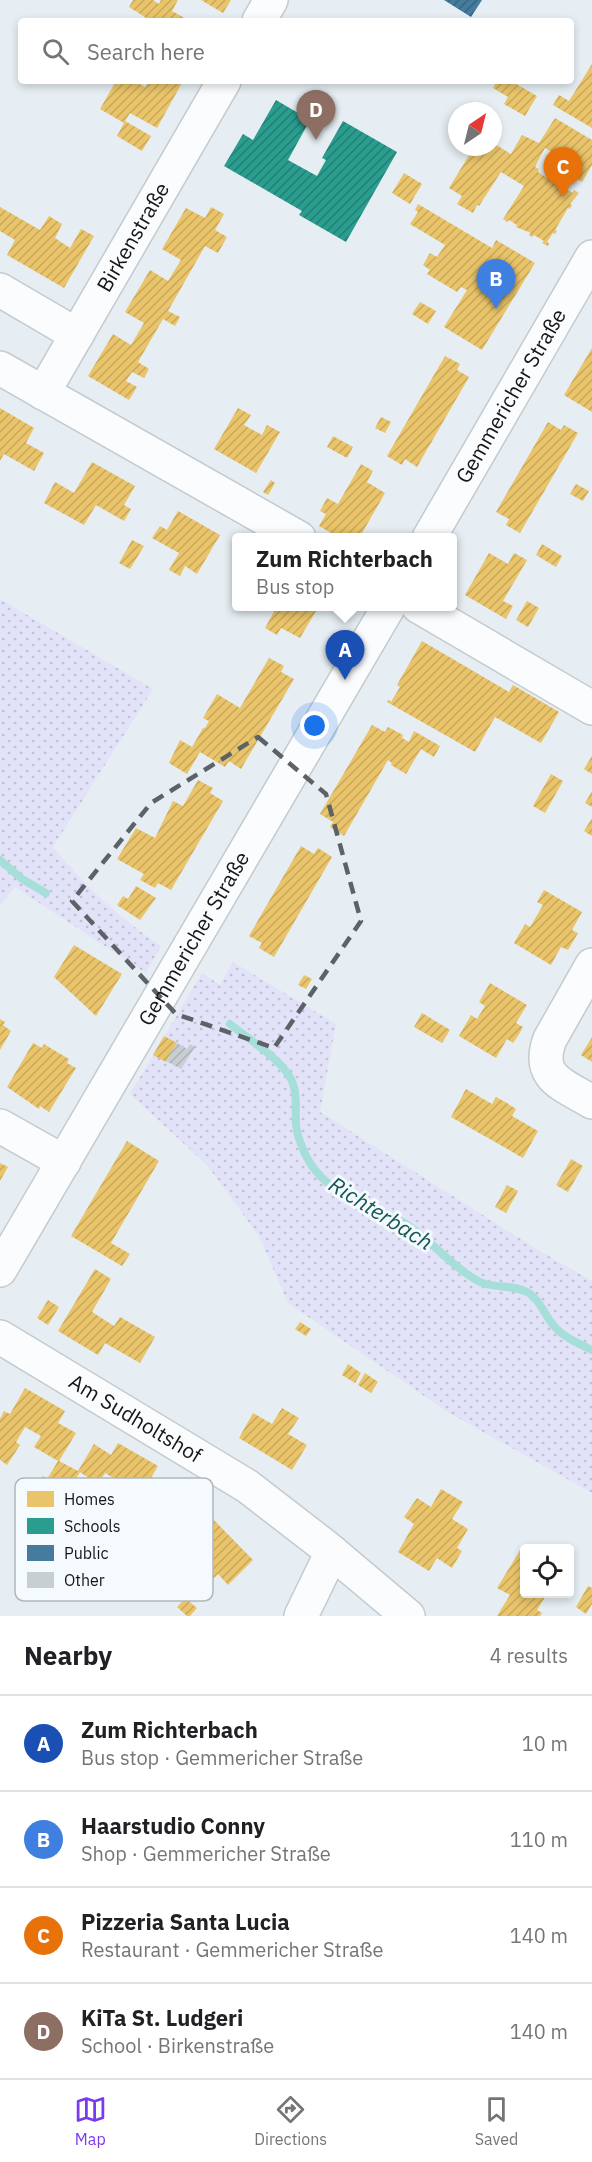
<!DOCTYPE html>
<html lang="en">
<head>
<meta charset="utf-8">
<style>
	body { margin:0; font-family:"IBM Plex Sans",sans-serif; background:#f6f6f6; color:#202124 }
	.controls { position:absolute; right:18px; bottom:18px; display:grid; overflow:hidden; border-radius:6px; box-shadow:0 3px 9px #0003 }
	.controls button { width:54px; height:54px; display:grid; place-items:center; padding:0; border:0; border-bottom:2px solid #e0e0e0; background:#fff; color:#202124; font:30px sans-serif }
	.compass { position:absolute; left:448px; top:102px; width:54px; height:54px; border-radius:50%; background:#fff; box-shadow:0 3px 9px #0003; rotate:35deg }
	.you { position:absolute; left:315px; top:726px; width:21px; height:21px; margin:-15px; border:4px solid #fff; border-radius:50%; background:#1a73e8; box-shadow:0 0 0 9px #1a73e833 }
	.badge { display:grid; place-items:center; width:39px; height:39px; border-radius:50%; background:#7c3aed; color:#fff; font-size:20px; font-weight:700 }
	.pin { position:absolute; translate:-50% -50px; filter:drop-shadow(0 2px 3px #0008) }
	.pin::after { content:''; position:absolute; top:32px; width:21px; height:18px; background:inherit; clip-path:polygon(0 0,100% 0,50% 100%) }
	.popup { position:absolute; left:232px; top:533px; width:225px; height:78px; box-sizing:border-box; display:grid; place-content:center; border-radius:6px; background:#fff; filter:drop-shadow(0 2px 4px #0005); font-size:20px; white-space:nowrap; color:#757577 }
	.popup b { font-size:22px; color:#202124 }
	.popup::after { content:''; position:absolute; left:50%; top:100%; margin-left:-12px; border:12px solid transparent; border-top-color:#fff }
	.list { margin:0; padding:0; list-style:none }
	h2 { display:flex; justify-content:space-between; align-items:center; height:78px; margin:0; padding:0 24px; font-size:26px }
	h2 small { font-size:20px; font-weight:400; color:#757577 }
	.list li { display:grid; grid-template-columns:39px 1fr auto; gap:18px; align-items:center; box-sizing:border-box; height:96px; padding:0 24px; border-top:2px solid #e0e0e0 }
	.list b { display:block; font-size:22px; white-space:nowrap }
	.list p { margin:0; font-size:20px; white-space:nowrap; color:#757577 }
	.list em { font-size:20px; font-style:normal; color:#757577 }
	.icon { flex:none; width:33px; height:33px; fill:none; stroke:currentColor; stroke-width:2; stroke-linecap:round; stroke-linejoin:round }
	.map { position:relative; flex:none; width:592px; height:1616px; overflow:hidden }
	.search { position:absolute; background:#fff; box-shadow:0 3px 9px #0003; left:18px; right:18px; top:18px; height:66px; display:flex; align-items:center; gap:15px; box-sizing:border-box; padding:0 21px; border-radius:6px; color:#757577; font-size:22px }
	.sheet { height:462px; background:#fff }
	nav { display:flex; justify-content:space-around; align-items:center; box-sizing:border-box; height:84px; border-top:2px solid #e0e0e0; background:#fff; font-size:16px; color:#757577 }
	nav a { display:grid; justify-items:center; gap:3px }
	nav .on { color:#7c3aed }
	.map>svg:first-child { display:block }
	.park { fill:url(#park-dots) }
	.homes { fill:url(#homes-hatch) }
	.schools { fill:url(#schools-hatch) }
	.public { fill:url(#public-hatch) }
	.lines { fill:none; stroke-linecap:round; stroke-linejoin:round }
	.stream { stroke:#a6dfda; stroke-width:8 }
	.building { fill:url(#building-hatch) }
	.minor-casing { stroke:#c4cace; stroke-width:36 }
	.minor { stroke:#fbfcfd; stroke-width:33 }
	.marked { fill:none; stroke:#5c6267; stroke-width:4.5; stroke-dasharray:12 8; stroke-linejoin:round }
	.labels { text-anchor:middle; stroke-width:6; stroke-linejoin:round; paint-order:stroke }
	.street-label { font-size:21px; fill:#12171b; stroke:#f5faff }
	.water-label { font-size:22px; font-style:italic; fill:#155751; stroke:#f5faff }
	.key { fill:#f5faff; stroke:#b1b6bb; stroke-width:1.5 }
	.key-label { font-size:16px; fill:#12171b }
</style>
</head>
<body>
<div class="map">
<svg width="592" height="1616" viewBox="0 0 592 1616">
	<defs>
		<pattern id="park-dots" width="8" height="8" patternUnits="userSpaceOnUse" patternTransform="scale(1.5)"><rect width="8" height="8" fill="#e2e2f8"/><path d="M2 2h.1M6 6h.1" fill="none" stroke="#c1c1d4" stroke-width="1.8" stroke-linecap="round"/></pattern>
		<pattern id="homes-hatch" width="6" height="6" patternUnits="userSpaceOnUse" patternTransform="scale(1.5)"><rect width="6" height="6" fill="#e9c46a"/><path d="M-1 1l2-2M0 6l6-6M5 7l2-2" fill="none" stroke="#c7a85b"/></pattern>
		<pattern id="schools-hatch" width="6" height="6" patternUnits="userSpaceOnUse" patternTransform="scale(1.5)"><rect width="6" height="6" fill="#2a9d8f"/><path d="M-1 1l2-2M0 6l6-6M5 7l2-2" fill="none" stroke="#237f74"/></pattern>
		<pattern id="public-hatch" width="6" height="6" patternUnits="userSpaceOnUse" patternTransform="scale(1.5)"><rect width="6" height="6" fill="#457b9d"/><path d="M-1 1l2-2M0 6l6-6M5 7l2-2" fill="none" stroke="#38647f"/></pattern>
		<pattern id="building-hatch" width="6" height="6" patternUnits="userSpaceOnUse" patternTransform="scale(1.5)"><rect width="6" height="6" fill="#c8cfd3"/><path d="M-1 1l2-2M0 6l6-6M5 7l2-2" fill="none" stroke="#abb1b5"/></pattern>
	</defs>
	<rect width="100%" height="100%" fill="#e6eef3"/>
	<g class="park">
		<path d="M0,599L153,689L53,847C85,886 119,918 161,946L146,973L15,887L0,905Z"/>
		<polygon points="233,962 336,1024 320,1112 538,1250 592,1281 592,1493 446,1411 288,1303 259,1236 207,1165 130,1094 202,973 220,985"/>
	</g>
	<g class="homes">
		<polygon points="133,0 153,0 159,4 161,0 178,0 172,11 190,21 151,21 129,7"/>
		<polygon points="201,0 231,0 223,13"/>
		<polygon points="592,64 592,128 553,105 559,95 569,101"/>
		<polygon points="116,81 135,81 145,87 149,81 183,81 157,128 130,113 125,121 151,136 142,151 117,136 124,123 100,109"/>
		<polygon points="497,81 511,81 537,96 525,116 504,104 508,97 493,88"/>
		<polygon points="555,118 592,140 592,165 582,182 559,168 564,160 545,148 540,157 535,167 539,169 538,172 547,178 549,175 553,177 551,180 562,187 564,184 568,186 566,189 573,193 574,190 579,193 570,204 572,205 570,209 568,208 555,230 557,231 555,234 553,233 547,242 549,243 548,246 542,243 544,241 534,235 532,237 529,235 531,233 516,227 517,225 509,220 507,222 503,219 524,186 501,172 479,206 477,205 473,213 457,204 462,196 449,188 474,147 493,147 493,143 511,154 522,135 539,143"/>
		<polygon points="404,173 422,184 410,204 392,193"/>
		<polygon points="418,204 492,248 496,240 535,263 482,350 444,327 467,290 461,287 457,292 427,274 430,270 423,265 430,253 437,257 445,245 410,224 418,212 415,210"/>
		<polygon points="0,207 40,230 49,216 62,224 55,238 70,248 81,229 94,236 64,288 7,255 15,240 0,231"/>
		<polygon points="211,207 224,214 215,230 227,237 218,253 205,246 168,311 180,317 175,326 163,319 138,362 149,369 144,378 132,372 126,381 137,387 129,400 88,376 113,334 131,345 144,323 125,312 150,270 168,281 181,260 162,249 186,208 205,218"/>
		<polygon points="420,302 436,311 428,324 412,314"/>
		<polygon points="592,348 592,412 564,395"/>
		<polygon points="445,356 460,364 457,370 469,377 417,467 405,459 402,465 387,456"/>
		<polygon points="0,408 34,428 26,443 44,453 34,471 4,454 0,461"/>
		<polygon points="238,408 251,415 244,425 262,435 267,425 280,432 256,473 214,449"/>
		<polygon points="381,417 391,422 385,433 375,428"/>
		<polygon points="548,422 561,430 564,425 578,433 520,533 506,525 509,519 496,512"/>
		<polygon points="333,436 353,447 347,458 327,447"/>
		<polygon points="92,462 135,486 124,505 131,509 124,521 96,505 84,525 44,503 55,482 74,493"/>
		<polygon points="361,464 373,471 367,482 385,493 361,535 359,533 356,537 338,537 319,526 326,514 320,511 327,498 338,504"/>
		<polygon points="271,480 275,483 268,495 263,492"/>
		<polygon points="576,484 589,491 583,501 570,494"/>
		<polygon points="178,511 220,535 197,574 185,566 180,576 169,570 179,553 152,538 160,526 167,530"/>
		<polygon points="132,540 144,546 130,569 119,563"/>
		<polygon points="542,544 562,556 556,567 536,555"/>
		<polygon points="489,553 508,564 514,553 527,560 503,601 513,606 506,619 465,595"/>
		<polygon points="527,601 539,608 528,627 516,620"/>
		<polygon points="277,606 319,606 300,638 281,628 277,635 265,628"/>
		<polygon points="422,641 509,692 513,685 559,712 541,743 495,717 475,752 387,702 389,700 391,702 400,687 397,685"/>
		<polygon points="269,658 284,666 281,672 294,679 241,769 229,761 225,767 200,752 187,774 169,763 180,740 192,747 203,728 205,728 209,721 203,718 217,694 240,708"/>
		<polygon points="372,725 385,732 388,727 403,735 402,738 409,742 414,731 440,746 434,757 421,749 406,774 391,765 392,763 388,760 344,836 330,827 333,822 320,814"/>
		<polygon points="592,756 592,774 584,769"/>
		<polygon points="551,774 563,781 545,813 533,806"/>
		<polygon points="198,780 213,788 210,793 223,801 171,890 158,883 155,888 140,880 144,874 117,859 136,828 155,838 173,801 183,806"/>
		<polygon points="592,791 592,807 585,803"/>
		<polygon points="592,818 592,836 584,831"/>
		<polygon points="301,846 314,854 318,848 332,857 274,957 259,948 262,943 249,936"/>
		<polygon points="136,886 156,898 140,920 117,905 123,896 128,899"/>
		<polygon points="544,890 582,912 572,930 578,933 568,950 561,947 551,965 514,943 525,924 530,927 543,905 537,902"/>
		<polygon points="74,945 122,974 96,1016 54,977"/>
		<polygon points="304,975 312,979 306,989 298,985"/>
		<polygon points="490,983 527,1005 516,1023 523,1027 518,1036 513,1043 507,1039 496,1058 459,1036 471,1015 477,1019 485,1006 479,1002"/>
		<polygon points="422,1013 450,1030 442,1043 414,1027"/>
		<polygon points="0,1019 5,1022 3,1025 11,1031 0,1050"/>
		<polygon points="164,1036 177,1043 166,1062 153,1055"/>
		<polygon points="592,1037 592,1062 581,1055"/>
		<polygon points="33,1043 42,1048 44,1044 57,1052 69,1059 67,1063 76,1068 49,1112 40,1106 39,1109 7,1087"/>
		<polygon points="466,1089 492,1104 496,1097 507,1103 516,1109 512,1116 538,1131 523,1158 451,1117"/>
		<polygon points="127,1141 159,1161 111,1243 130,1254 122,1266 71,1236"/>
		<polygon points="571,1159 583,1166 568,1192 556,1185"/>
		<polygon points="0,1163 8,1167 0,1181"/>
		<polygon points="507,1185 518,1191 506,1213 495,1207"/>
		<polygon points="95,1269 111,1279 92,1312 114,1326 120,1317 155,1337 140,1363 105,1343 98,1355 58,1331"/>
		<polygon points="48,1300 59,1307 48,1325 37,1318"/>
		<polygon points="300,1322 311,1329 306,1336 295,1329"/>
		<polygon points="348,1364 361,1373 355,1383 342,1375"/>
		<polygon points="365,1373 378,1382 371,1393 358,1385"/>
		<polygon points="25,1388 65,1411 58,1423 76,1433 59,1461 78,1471 94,1444 111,1455 118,1443 158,1466 151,1478 169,1488 159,1505 105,1473 98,1485 80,1472 70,1489 74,1492 67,1503 37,1485 43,1476 47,1479 58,1461 34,1447 41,1436 25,1427 16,1442 20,1445 7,1465 0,1460 0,1419 4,1411 10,1414"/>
		<polygon points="282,1408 299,1418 288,1434 307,1445 292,1470 239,1438 253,1413 272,1424"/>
		<polygon points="441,1489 463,1502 452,1519 468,1529 457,1548 462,1551 452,1568 437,1558 429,1571 398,1552 414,1524 404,1517 417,1498 431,1507"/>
		<polygon points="211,1517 253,1560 228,1585 218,1574 206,1586 196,1575 184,1586 155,1557 182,1530 190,1538"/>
		<polygon points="106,1547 119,1556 110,1569 97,1560"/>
		<polygon points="522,1547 525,1548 524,1594 547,1594 537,1610 542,1613 540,1616 497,1616 510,1595 497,1588"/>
		<polygon points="588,1586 592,1588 592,1604 586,1614 576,1607"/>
		<polygon points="185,1598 197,1608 190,1616 187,1616 177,1607"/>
	</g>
	<polygon class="schools" points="276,100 310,120 288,160 317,176 326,160 322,158 343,121 397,152 346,242 299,215 302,211 224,166 243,134 253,140"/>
	<polygon class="public" points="444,0 482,0 471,17"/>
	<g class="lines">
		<g class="stream">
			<polyline points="0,860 22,879 46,893"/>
			<path d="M230,1024C248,1039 280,1058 291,1079C298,1093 295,1109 296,1124C297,1138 306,1159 315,1170C340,1202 380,1206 412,1228C435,1245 455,1269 480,1282C495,1289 514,1284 529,1293C541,1301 545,1316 554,1326C563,1337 579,1344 592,1350"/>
		</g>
	</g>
	<polygon class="building" points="177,1043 187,1049 190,1044 195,1047 181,1069 166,1061"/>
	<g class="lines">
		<g class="minor-casing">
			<g id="minor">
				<polyline points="259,21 271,0"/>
				<polyline points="0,290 77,335"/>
				<polyline points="0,368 299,538"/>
				<path id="s1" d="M43,393L224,81"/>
				<path id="s2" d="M429,538L592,257"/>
				<polyline points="418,606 592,708"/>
				<path d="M592,965L550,1039C535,1078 564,1085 592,1102"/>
				<polyline points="0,1126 64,1162"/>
				<path id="s3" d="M0,1270L389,606"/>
				<path id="s4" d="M0,1337L247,1486L326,1547L408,1616"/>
				<polyline points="301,1616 332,1552"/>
			</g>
		</g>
		<use href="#minor" class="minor"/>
	</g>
	<path class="marked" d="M258,737L326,794L361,921L274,1048L176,1014L72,901L151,803Z"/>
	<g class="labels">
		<g class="street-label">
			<text dy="7" stroke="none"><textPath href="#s1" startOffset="180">Birkenstraße</textPath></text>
			<text dy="7" stroke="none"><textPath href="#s2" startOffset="164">Gemmericher Straße</textPath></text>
			<text dy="7" stroke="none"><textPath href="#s3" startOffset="384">Gemmericher Straße</textPath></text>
			<text dy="7" stroke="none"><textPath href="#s4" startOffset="158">Am Sudholtshof</textPath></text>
		</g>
		<g class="water-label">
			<text transform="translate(381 1213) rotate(32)" y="8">Richterbach</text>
		</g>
	</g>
	<rect x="15" y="1478" width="198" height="123" rx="9" class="key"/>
	<rect x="27" y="1491" width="27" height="16" fill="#e9c46a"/>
	<rect x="27" y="1518" width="27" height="16" fill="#2a9d8f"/>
	<rect x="27" y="1545" width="27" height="16" fill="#457b9d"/>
	<rect x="27" y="1572" width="27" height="16" fill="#c8cfd3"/>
	<g class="key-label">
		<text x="64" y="1505">Homes</text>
		<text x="64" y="1532">Schools</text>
		<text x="64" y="1559">Public</text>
		<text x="64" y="1586">Other</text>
	</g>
</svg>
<div class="controls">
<button><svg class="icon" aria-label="locate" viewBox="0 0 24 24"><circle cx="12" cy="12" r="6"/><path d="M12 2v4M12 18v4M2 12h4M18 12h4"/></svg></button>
</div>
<svg class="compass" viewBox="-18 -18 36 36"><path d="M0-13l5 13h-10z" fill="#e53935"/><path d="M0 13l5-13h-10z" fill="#757577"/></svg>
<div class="you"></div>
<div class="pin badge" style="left:345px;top:680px;background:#1a4fb4">A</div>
<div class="popup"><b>Zum Richterbach</b>Bus stop</div>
<div class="pin badge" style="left:496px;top:309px;background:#3f7fe0">B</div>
<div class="pin badge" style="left:563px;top:197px;background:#e8710a">C</div>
<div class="pin badge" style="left:316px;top:140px;background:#8d6e63">D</div>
<div class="search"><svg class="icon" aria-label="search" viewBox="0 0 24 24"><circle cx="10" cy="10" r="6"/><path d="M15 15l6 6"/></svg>Search here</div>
</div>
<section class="sheet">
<h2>Nearby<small>4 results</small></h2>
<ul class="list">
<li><span class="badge" style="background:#1a4fb4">A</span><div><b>Zum Richterbach</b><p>Bus stop · Gemmericher Straße</p></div><em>10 m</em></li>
<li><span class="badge" style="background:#3f7fe0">B</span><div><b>Haarstudio Conny</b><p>Shop · Gemmericher Straße</p></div><em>110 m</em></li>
<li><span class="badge" style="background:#e8710a">C</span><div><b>Pizzeria Santa Lucia</b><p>Restaurant · Gemmericher Straße</p></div><em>140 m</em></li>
<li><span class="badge" style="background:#8d6e63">D</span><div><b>KiTa St. Ludgeri</b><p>School · Birkenstraße</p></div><em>140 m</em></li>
</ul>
</section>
<nav>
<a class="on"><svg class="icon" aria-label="map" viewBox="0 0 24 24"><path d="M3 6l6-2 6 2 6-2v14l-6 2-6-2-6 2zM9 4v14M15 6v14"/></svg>Map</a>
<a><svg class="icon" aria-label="directions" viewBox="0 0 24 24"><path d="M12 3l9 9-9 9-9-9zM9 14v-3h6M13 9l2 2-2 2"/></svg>Directions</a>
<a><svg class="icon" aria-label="saved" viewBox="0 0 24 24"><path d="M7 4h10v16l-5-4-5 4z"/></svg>Saved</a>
</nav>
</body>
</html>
